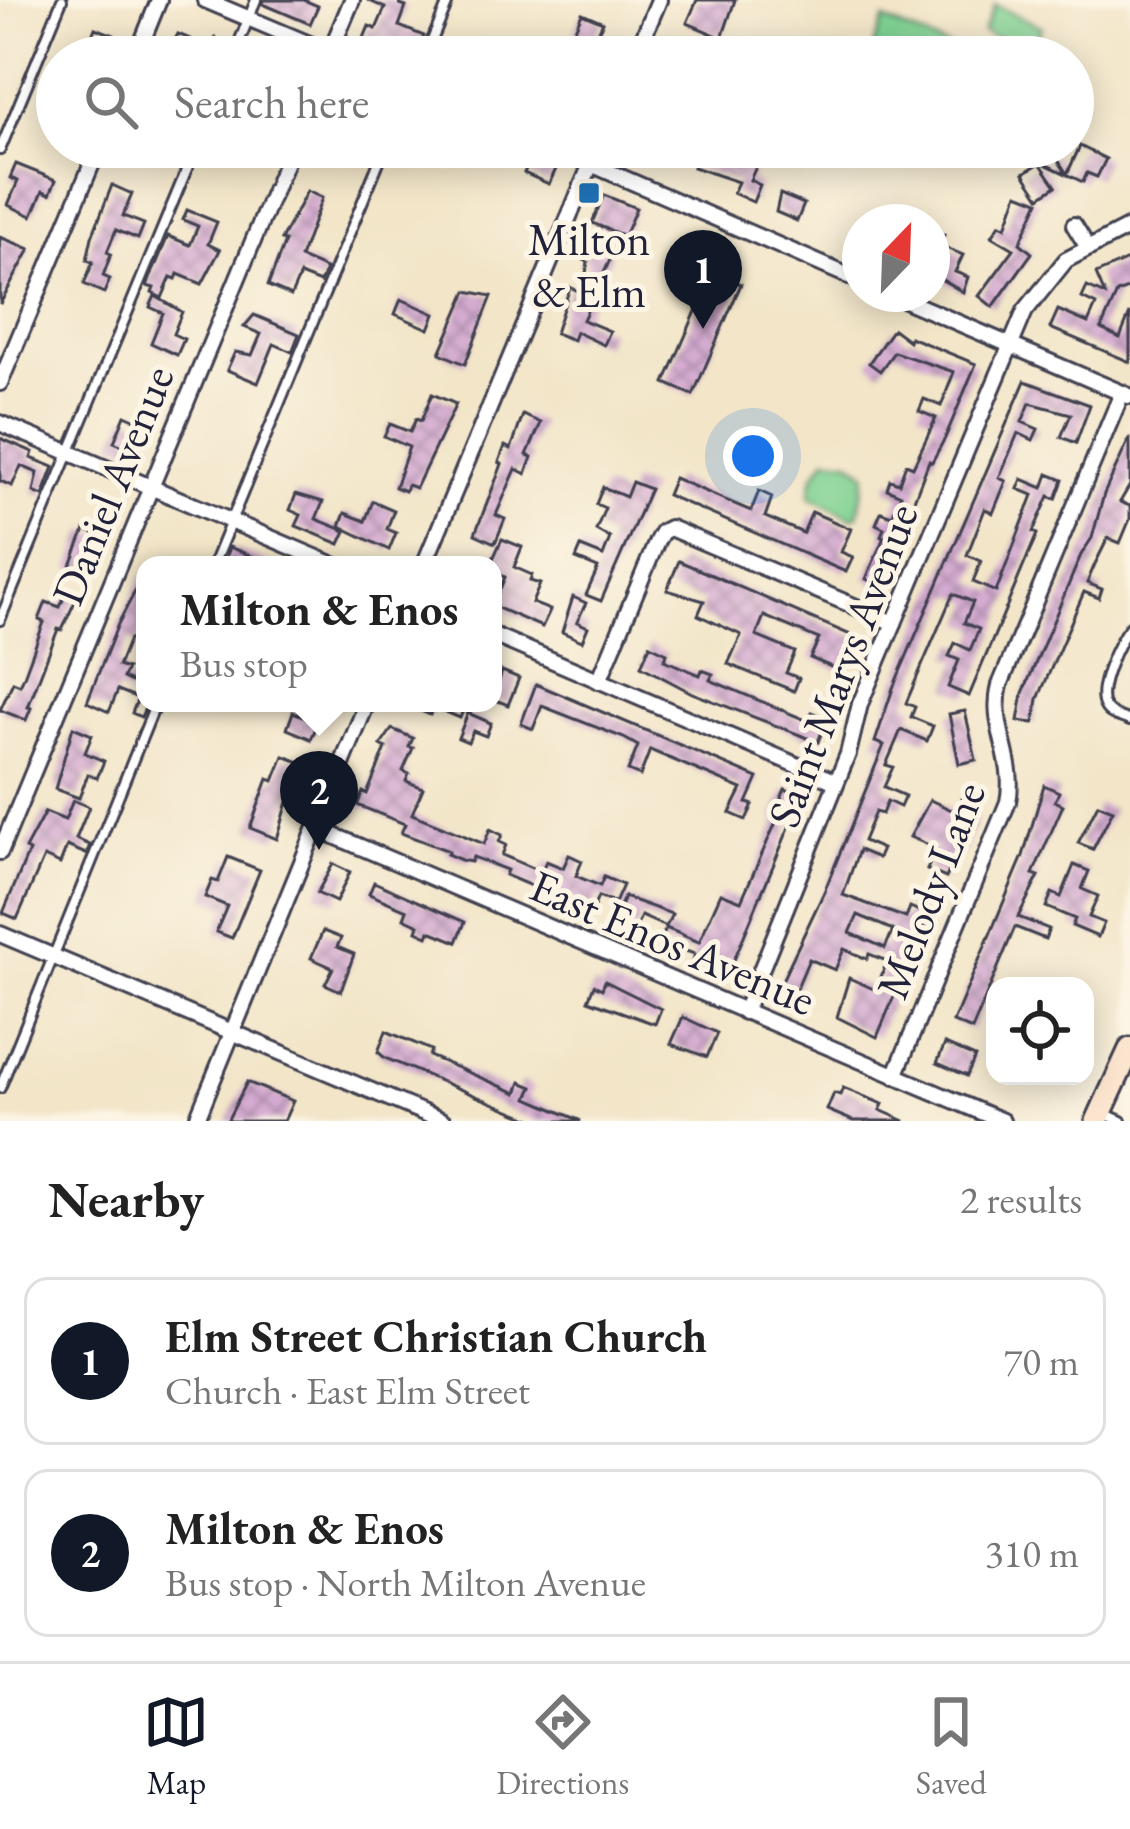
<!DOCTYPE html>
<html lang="en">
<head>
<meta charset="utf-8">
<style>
	body { margin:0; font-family:"EB Garamond",serif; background:#f2f2f2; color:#222 }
	.controls { position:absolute; right:36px; bottom:36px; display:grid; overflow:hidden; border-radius:24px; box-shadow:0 6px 30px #0003 }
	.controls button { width:108px; height:108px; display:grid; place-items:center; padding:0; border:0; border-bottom:3px solid #e0e0e0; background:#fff; color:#222; font:60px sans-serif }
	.compass { position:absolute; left:842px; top:204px; width:108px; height:108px; border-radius:50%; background:#fff; box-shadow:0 6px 30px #0003; rotate:23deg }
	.you { position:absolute; left:753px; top:456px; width:42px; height:42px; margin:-30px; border:9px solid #fff; border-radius:50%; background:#1a73e8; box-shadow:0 0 0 18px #1a73e833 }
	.badge { display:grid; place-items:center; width:78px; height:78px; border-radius:50%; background:#111827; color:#fff; font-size:39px; font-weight:700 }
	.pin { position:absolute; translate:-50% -99px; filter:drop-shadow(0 3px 6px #0008) }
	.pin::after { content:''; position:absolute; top:63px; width:42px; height:36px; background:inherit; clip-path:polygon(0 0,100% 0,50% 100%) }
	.popup { position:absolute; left:136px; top:556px; width:366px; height:156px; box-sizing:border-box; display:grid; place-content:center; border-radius:24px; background:#fff; filter:drop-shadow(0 3px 9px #0005); font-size:39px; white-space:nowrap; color:#767676 }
	.popup b { font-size:45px; color:#222 }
	.popup::after { content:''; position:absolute; left:50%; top:100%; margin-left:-24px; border:24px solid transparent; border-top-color:#fff }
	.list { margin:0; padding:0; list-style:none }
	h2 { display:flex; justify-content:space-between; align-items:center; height:156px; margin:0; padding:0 48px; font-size:51px }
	h2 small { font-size:39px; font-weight:400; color:#767676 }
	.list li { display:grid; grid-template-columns:78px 1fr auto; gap:36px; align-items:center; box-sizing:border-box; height:168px; margin:0 24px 24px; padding:0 24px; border:3px solid #e0e0e0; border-radius:24px }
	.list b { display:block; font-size:45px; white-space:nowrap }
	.list p { margin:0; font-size:39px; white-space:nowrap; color:#767676 }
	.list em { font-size:39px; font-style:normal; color:#767676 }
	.icon { flex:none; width:66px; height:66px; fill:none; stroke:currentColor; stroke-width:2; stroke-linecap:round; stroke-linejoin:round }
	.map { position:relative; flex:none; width:1130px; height:1121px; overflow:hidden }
	.search { position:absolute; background:#fff; box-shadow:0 6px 30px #0003; left:36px; right:36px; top:36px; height:132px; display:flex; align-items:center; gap:30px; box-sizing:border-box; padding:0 42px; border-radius:66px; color:#767676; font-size:45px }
	.sheet { height:540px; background:#fff }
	nav { display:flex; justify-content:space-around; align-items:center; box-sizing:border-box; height:168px; border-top:3px solid #e0e0e0; background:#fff; font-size:33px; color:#767676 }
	nav a { display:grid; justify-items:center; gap:6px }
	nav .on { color:#111827 }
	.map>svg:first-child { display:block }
	.pitch { fill:#7fd192; stroke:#507a66; stroke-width:3 }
	.building { fill:url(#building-cross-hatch); fill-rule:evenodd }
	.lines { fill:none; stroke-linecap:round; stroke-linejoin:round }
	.service-casing { stroke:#413f50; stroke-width:14 }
	.minor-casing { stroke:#413f50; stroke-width:20 }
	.secondary-casing { stroke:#413f50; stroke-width:27 }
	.service { stroke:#fff; stroke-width:8 }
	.minor { stroke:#fff; stroke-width:14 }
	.secondary { stroke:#fbe5cf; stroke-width:21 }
	.poi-dot { fill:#1f6fb2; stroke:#fcf5e5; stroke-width:4.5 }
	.labels { text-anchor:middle; stroke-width:10; stroke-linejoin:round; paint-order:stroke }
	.poi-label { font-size:45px; fill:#22223b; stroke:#fcf5e5 }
	.street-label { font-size:45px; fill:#22223b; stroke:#fcf5e5 }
</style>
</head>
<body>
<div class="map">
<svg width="1130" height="1121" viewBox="0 0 1130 1121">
	<defs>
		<pattern id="building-cross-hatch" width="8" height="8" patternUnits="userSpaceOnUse" patternTransform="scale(3)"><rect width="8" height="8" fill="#d5acd1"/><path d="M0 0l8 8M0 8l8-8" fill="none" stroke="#ac8cab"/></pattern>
	</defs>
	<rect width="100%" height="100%" fill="#fcf5e5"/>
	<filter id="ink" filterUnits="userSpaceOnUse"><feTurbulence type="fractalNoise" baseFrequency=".00833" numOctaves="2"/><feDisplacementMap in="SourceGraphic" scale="24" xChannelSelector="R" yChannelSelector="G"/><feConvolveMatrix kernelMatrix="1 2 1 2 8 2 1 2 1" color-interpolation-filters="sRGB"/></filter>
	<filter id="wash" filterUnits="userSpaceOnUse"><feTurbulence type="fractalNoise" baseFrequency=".004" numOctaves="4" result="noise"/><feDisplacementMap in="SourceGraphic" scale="48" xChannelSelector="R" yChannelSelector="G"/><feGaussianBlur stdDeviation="2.7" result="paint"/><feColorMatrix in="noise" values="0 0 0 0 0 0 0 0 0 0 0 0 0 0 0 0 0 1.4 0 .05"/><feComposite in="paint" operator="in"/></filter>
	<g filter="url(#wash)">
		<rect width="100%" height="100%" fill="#f2e5c8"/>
		<g class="pitch">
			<polygon points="995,5 1042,27 1030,53 983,32"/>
			<polygon points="884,20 972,57 869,57"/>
			<polygon points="827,458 849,460 866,473 858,515 852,518 810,496 814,475"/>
		</g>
		<g id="blocks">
			<g class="building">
				<polygon points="264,0 304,0 318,6 310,24 263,4"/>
				<polygon points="367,0 401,0 400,5 406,7 399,26 424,36 415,57 404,57 383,48 382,52 362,43 369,26 376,29 385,8"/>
				<polygon points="697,0 735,0 722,38 687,23"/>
				<polygon points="582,13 603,22 585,57 563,57"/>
				<polygon points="95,28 114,35 109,49 105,57 84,57"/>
				<polygon points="178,34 211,48 215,38 229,44 225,57 165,57"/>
				<polygon points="1080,146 1106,159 1097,177 1087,173 1083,182 1043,163 1055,155 1067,174"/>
				<polygon points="744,149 761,156 750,180 760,185 753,202 733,193 738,182 693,167 700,150 737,165"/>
				<polygon points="531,158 556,169 549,184 524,173"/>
				<polygon points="1040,163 1056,186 1040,197 1024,173"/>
				<polygon points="16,164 56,180 50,194 43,191 32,216 8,205 18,181 10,178"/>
				<polygon points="112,185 132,194 123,216 144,224 138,239 116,230 107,252 111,254 103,276 110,279 104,293 84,284 93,262 87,260 92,237"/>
				<polygon points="307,191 322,198 300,258 326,269 320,283 300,275 291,296 268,286 285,241 281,240"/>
				<polygon points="1018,193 1039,201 1020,243 1032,253 993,307 979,296 1014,249 992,236 1000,224 1006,227"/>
				<polygon points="780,194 804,204 797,221 776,212"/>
				<polygon points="604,195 636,208 624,236 592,223"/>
				<polygon points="187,210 217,222 208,244 220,250 202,284 178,274 176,279 171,277 162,298 152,293 154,288 147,286 168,236 190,245 198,226 183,220"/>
				<polygon points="932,230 944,235 939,245 963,255 955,272 968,277 963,292 932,274"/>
				<polygon points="0,237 30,249 0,304"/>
				<polygon points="590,246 612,255 583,320 610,331 604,345 576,332 573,340 555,333 570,287 578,291 586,273 588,262 584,260"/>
				<polygon points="1130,259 1130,288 1117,293 1101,329 1120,338 1130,313 1130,362 1050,328 1058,310 1088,323 1096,305 1082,298 1087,287 1105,295 1096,274"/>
				<polygon points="713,272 741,284 693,395 665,383"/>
				<polygon points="467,291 492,296 465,364 440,353"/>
				<polygon points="155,296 182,312 173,334 184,339 177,355 151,343 163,313 150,307"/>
				<polygon points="401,299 435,314 429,329 395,314"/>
				<polygon points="254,315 299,334 292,352 274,344 258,383 227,370 235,352 252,355 261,334 244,327"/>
				<polygon points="893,329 909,341 910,337 976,364 945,438 932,462 929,461 881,586 866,579 884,537 881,536 884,528 876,524 881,512 892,516 901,495 887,489 890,480 899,483 906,464 913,467 936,418 919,411 924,399 941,406 954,372 894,352 880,371 869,363"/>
				<path d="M1025,381L1090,405L1076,443L1061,437L1071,414L1030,403L1022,422L1038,429L1033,440L1018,433L999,478L1006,481L993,513L985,509L967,555L981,561L973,582L996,592L1033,495L1018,489L1022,479L1043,488L1048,474L1063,480L1056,499L1049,496L1033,532L1037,534L969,696L948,687L959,660L949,656L955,643L970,650L979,629L964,623L973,602L953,594L906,703L915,707L911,717L933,726L927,741L901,730L886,765L893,767L884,787L905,796L900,807L887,801L882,814L875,812L863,841L882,849L878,858L859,850L843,895L906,918L910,907L928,915L877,1037L837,1017L849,978L876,990L887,961L869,954L867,959L844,949L835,970L809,959L793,997L777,991L824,892L884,745L875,742L893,688ZM858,915L893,930L885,948L850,933Z"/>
				<polygon points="432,394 456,404 416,488 407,485 405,491 395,487 409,447 384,436 390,424 410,432 416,419 421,421"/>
				<polygon points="125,415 141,422 130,449 114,442"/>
				<polygon points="523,415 541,423 527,455 532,457 526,474 516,469 496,515 505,519 495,543 475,534 502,464 499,462 505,446 511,449"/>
				<polygon points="1130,437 1130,485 1120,502 1130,506 1130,519 1120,543 1108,538 1095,564 1087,583 1102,589 1099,598 1084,592 1038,699 1034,723 1018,721 1023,693 1081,555 1092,538 1104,494"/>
				<polygon points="0,438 33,452 31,458 54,467 43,496 34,492 38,473 21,466 12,486 0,481"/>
				<polygon points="674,478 751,511 759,491 772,497 765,517 803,533 812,512 851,529 841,552 853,557 846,572 667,495"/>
				<polygon points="632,482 650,489 601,601 586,595 598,568 576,559 581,547 603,556 610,538 596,530 605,508 596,504 603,487 626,497"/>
				<polygon points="296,494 323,502 316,519 346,531 340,544 296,526 301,515 290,510"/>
				<polygon points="373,501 394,510 387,529 396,533 389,550 340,526 345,513 365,521"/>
				<polygon points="85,530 105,538 86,575 70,568"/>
				<polygon points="502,539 522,547 514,567 532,575 530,581 540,584 532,603 550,610 542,627 493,606 505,577 493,572 493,559"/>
				<polygon points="229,547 274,565 223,565"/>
				<polygon points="679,561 860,639 852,659 849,657 843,672 829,666 810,658 819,639 764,616 756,636 795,652 786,673 799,678 794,691 728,664 741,635 698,615 704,601 667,590"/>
				<polygon points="145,572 145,638 142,645 129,639 118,666 127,669 123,678 142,687 145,681 147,704 141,717 132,713 138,698 118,690 109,712 87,702 118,624"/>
				<polygon points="65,595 76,599 62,630 58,629 28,707 31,708 26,720 0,710 13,682 20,685 23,679 44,622 39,620 46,602 60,607"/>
				<polygon points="573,597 586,603 577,622 588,627 582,641 562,632"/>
				<polygon points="650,645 667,653 664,660 700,675 702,670 713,674 710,680 808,721 812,712 827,718 818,742 692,693 641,666"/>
				<polygon points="502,671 519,678 508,705 493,699"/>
				<polygon points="536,684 758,778 747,803 753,805 746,820 730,813 742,789 650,750 640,776 628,771 638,746 624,738 542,706 533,729 521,724"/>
				<polygon points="403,703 466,703 460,718 434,707 430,715"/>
				<polygon points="965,711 976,760 959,764 949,714"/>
				<polygon points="293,712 318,723 311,739 287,729"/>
				<polygon points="468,713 491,723 486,736 473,731 468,742 458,738"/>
				<polygon points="73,727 92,735 85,753 104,761 97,778 88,774 79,798 55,789"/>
				<polygon points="392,729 413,738 409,747 413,748 403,771 409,774 406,781 423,788 412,814 484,844 490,829 502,835 499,842 506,845 502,855 541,872 546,861 563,868 569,855 582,861 576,876 600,886 604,877 623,885 615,903 598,897 593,909 557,897 505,875 507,870 473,857 471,862 461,860 447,854 449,851 401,833 405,824 357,805 363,792 367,794 386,748 381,745"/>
				<polygon points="284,756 300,762 277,839 250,828 268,779 274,781"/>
				<polygon points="1044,785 1059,792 1055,801 1063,805 1033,874 1039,876 1018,917 1049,929 1045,939 1015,927 972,1030 953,1022 1023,856"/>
				<polygon points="785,789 802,796 729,972 692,963 695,954 660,943 666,928 699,942 721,893 741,901 777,820 773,818"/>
				<polygon points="962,799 977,805 973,815 978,817 963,854 958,852 946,878 927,870 936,848 910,837 930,800 956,812"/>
				<polygon points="73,800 89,807 76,839 90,845 86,854 67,846 60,864 44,857 17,919 3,913 29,851 25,849 45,812 65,820"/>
				<polygon points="1098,804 1113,810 1093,849 1078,843"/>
				<polygon points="228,857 260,870 232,938 216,932 227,906 205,897 212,880 218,882"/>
				<polygon points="333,864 350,872 336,902 317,893"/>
				<polygon points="1074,865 1089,871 1082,889 1098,896 1089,917 1104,923 1098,937 1072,926 1075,919 1046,907 1052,893 1061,897"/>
				<polygon points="374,882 465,922 457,942 430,931 428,936 417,931 419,925 404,918 407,910 369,894"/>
				<polygon points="624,897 672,914 666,927 641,916 635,930 614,921"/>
				<polygon points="323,931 341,938 337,947 354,954 341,991 325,984 333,968 311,958"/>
				<polygon points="605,981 661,1009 655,1024 588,1000 594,985 602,989"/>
				<polygon points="683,1017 717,1033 707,1057 671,1044"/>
				<polygon points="386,1031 431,1050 429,1056 517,1093 521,1082 533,1087 528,1098 581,1121 536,1121 385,1058 378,1052"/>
				<polygon points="945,1044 975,1057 967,1076 937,1063"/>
				<polygon points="247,1082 293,1101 284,1121 227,1121"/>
				<polygon points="843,1088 883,1104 880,1110 905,1121 853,1121 827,1110 834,1093 840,1095"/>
			</g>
		</g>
	</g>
	<g filter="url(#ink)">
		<use href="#blocks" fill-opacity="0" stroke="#413f50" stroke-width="3"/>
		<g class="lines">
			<g class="service-casing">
				<g id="service">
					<polyline points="233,57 256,0"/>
					<polyline points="425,57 449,0"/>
					<polyline points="0,150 62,0"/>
					<polyline points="213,565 385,147"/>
					<polyline points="0,620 196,147"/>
					<path d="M1130,626C1119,640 1094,691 1105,707C1110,716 1121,717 1130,721"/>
					<polyline points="0,1088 156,703"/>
					<polyline points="1103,1113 1121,1121"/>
				</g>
			</g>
			<g class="minor-casing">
				<g id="minor">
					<polyline points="205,0 340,57"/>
					<polyline points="136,57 159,0"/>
					<polyline points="328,57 352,0"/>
					<polyline points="635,57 659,0"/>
					<polyline points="552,147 860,281"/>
					<polyline points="1074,225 1087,246"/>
					<polyline points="891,294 1129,396"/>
					<polyline points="0,383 99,147"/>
					<polyline points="0,423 334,565"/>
					<polyline points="424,565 598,147"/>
					<polyline points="493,635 836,782"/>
					<polyline points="599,681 657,541 662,532 670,528 894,623"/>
					<polyline points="316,828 1002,1121"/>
					<polyline points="0,852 292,147"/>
					<polyline points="0,934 443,1121"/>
					<polyline points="744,1012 848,754 860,704 1025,311 1066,260 1130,227"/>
					<path d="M895,1076L1008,802C1017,759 989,727 1000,685L1122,393"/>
					<polyline points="196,1121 367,703"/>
				</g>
			</g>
			<g class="secondary-casing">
				<polyline id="secondary" points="1097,1121 1130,1049"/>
			</g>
			<use href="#service" class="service"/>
			<use href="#minor" class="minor"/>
			<use href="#secondary" class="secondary"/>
		</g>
	</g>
	<rect class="poi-dot" x="577" y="181" width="24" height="24" rx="6"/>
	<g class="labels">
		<g class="poi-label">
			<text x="589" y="255">Milton<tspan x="589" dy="52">&amp; Elm</tspan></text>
		</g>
		<g class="street-label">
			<text transform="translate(112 485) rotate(-68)" y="16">Daniel Avenue</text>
			<text transform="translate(842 665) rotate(-69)" y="16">Saint Marys Avenue</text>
			<text transform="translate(930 890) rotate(-69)" y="16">Melody Lane</text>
			<text transform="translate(673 942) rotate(23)" y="16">East Enos Avenue</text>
		</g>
	</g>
</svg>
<div class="controls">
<button><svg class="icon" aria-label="locate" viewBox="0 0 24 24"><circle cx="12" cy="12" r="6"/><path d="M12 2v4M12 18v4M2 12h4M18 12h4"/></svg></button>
</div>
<svg class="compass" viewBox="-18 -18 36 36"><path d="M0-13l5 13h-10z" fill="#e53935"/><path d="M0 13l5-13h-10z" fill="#767676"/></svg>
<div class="you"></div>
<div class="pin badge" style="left:703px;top:329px">1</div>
<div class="pin badge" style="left:319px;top:850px">2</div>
<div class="popup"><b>Milton &amp; Enos</b>Bus stop</div>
<div class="search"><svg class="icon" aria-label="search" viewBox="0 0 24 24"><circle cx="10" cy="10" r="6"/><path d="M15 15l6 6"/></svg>Search here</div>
</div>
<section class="sheet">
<h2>Nearby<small>2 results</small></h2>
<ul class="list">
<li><span class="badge">1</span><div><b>Elm Street Christian Church</b><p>Church · East Elm Street</p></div><em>70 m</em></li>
<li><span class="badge">2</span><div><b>Milton &amp; Enos</b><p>Bus stop · North Milton Avenue</p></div><em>310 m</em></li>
</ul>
</section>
<nav>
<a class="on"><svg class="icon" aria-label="map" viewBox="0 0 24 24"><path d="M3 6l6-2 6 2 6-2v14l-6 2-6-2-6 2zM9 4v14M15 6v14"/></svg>Map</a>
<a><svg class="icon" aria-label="directions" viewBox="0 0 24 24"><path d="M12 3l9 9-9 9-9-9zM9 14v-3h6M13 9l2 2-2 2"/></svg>Directions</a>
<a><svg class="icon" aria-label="saved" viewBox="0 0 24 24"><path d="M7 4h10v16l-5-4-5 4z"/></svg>Saved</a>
</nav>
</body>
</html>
